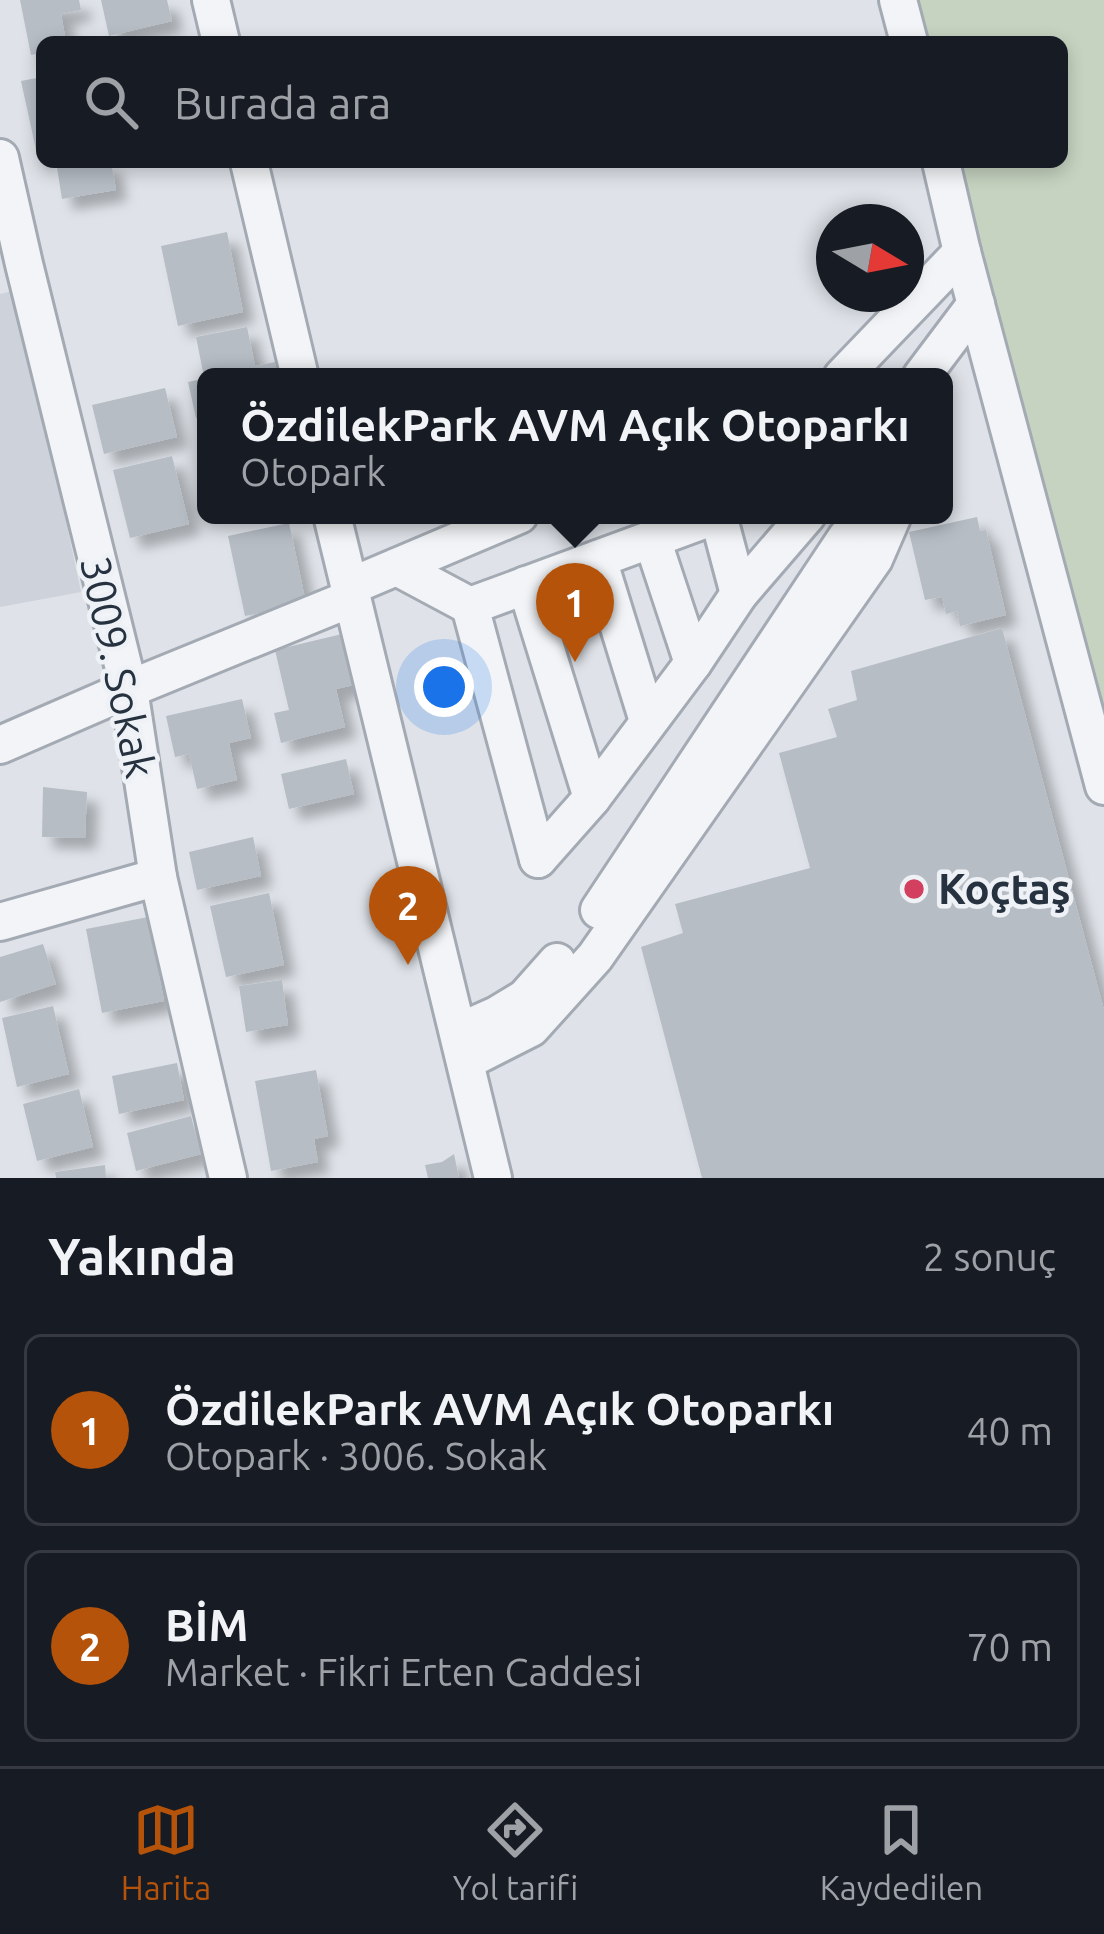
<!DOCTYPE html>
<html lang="tr">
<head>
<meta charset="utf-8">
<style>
	body { margin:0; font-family:Ubuntu,sans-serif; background:#20242c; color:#f1f3f6 }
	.compass { position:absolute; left:816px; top:204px; width:108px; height:108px; border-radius:50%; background:#171b24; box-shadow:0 6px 18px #0003; rotate:100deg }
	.you { position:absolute; left:444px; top:687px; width:42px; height:42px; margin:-30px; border:9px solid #fff; border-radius:50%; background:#1a73e8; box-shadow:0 0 0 18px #1a73e833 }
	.badge { display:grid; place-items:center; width:78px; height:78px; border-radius:50%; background:#b45309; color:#fff; font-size:39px; font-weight:700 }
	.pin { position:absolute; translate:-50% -99px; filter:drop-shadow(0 3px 6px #0008) }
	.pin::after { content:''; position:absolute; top:63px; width:42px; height:36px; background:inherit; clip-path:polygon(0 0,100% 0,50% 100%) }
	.popup { position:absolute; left:197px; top:368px; width:756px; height:156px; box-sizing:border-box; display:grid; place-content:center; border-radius:18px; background:#171b24; filter:drop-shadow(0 3px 9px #0005); font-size:39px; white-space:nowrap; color:#9ea1a6 }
	.popup b { font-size:45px; color:#f1f3f6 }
	.popup::after { content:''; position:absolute; left:50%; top:100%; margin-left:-24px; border:24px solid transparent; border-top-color:#171b24 }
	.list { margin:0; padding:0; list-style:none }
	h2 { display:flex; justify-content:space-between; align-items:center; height:156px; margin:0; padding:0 48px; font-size:51px }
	h2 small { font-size:39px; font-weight:400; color:#9ea1a6 }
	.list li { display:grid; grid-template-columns:78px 1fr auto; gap:36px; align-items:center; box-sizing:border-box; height:192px; margin:0 24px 24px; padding:0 24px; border:3px solid #363941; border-radius:18px }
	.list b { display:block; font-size:45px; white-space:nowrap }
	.list p { margin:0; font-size:39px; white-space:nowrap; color:#9ea1a6 }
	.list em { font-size:39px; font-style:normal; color:#9ea1a6 }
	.icon { flex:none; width:66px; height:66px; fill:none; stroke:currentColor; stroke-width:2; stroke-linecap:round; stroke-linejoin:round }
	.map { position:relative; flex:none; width:1104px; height:1178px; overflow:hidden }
	.search { position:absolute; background:#171b24; box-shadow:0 6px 18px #0003; left:36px; right:36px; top:36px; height:132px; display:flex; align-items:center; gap:30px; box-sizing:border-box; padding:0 42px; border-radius:18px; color:#9ea1a6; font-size:45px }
	.sheet { height:588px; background:#171b24 }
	nav { display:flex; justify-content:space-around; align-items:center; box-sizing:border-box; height:168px; border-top:3px solid #363941; background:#171b24; font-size:33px; color:#9ea1a6 }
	nav a { display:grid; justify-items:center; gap:6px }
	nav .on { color:#b45309 }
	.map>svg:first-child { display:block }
	.built { fill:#cdd2db }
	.green { fill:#c6d3c0 }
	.building { fill:#b6bdc5; filter:url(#shadow) }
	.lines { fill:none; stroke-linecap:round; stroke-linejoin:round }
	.minor-casing { stroke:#a4aab3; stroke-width:42 }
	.minor { stroke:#f2f4f7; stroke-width:36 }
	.poi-dot { fill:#d23f5f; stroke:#eef2f6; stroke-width:4.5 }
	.labels { text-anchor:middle; stroke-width:9; stroke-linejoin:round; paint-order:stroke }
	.street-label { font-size:42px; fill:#273240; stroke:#eef2f6 }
	.poi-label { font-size:42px; font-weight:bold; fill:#273240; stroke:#eef2f6; text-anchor:start }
</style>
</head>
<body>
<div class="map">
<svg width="1104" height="1178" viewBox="0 0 1104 1178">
	<defs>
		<filter id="shadow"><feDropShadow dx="11" dy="11" stdDeviation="6" flood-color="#0004"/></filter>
	</defs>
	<rect width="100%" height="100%" fill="#dfe3e9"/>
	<polygon class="built" points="17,290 81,592 0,607 0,294"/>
	<polygon class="green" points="893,0 1104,0 1104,789 936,162 1062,162 1062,42 904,42"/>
	<g class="building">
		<polygon points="20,0 79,0 81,10 61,14 66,42 42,42 42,53 31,55"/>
		<polygon points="101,0 167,0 172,21 109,36"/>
		<polygon points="42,77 42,159 38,159 21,81"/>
		<polygon points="91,162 111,162 116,190 62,199 57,168"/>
		<polygon points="227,232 243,312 178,326 161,246"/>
		<polygon points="247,327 255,366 275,362 279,377 204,377 196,337"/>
		<polygon points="206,378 206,416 196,418 188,382"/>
		<polygon points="165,388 177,437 104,454 92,405"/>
		<polygon points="172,456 189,524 130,538 113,470"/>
		<polygon points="977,517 980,531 986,530 1006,615 960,626 957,611 946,614 942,597 925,600 909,532"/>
		<polygon points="289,523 306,603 245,616 228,536"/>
		<polygon points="1002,628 1104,1010 1104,1178 702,1178 641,947 683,933 675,904 810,868 779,753 837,737 828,709 857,700 851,671"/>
		<polygon points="342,634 354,685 336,689 345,727 281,743 274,713 289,710 275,650"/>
		<polygon points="242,699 251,738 229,743 237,780 197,789 189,754 175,757 166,716"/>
		<polygon points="346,759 354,794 289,809 281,774"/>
		<polygon points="43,787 87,792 85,838 42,837"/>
		<polygon points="253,837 261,876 197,890 189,852"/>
		<polygon points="269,893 284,965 226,977 210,906"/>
		<polygon points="148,917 164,1001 102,1013 86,929"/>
		<polygon points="43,944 56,984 0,1002 0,957"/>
		<polygon points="282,980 288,1025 246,1032 239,986"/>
		<polygon points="53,1006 69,1074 17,1087 2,1018"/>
		<polygon points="177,1063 184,1100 119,1114 112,1076"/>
		<polygon points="316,1070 328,1136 314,1139 318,1162 271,1171 255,1081"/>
		<polygon points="79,1089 93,1147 37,1161 23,1104"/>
		<polygon points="191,1116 201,1154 136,1171 127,1133"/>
		<polygon points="454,1154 459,1178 428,1178 425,1165 442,1162"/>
		<polygon points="105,1165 106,1178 56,1178 55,1172"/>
	</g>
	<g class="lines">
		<g class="minor-casing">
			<g id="minor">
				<polyline points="211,0 221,42"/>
				<polyline points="898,0 909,42"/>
				<polyline points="0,158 24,264 129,689 158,877 228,1178"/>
				<polyline points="249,162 300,377"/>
				<polyline points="941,162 962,252 1104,786"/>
				<polyline points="842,377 962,252"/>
				<polyline points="921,377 976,304"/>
				<polyline points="332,515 493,1178"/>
				<polyline points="718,515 739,594"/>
				<polyline points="652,539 693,663"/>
				<polyline points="598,559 648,721"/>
				<polyline points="397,567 470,606"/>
				<polyline points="526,585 592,798"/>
				<polyline points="349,587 519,515"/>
				<polyline points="0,745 129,689 352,598"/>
				<polyline points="538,859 470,606 717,515"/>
				<polyline points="538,859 592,798 693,663 739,594 807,515"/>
				<polyline points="599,910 846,538 865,515"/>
				<polyline points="0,922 158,877"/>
				<polyline points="459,1032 497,1015 525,998 557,962"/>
				<polyline points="466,1061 531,1028 595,957 874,559 893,515"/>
			</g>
		</g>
		<use href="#minor" class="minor"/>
	</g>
	<circle class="poi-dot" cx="914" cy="889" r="12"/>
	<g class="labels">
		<g class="street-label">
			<text transform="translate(118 667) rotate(78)" y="15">3009. Sokak</text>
		</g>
		<g class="poi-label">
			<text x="938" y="904">Koçtaş</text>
		</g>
	</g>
</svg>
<svg class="compass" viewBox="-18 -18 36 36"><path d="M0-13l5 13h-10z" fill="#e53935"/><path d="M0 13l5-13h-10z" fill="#9ea1a6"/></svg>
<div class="you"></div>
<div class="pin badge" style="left:575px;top:662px">1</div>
<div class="popup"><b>ÖzdilekPark AVM Açık Otoparkı</b>Otopark</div>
<div class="pin badge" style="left:408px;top:965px">2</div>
<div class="search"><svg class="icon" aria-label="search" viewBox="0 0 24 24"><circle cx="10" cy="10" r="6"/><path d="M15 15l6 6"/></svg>Burada ara</div>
</div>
<section class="sheet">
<h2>Yakında<small>2 sonuç</small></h2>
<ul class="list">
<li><span class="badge">1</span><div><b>ÖzdilekPark AVM Açık Otoparkı</b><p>Otopark · 3006. Sokak</p></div><em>40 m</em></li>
<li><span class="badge">2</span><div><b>BİM</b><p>Market · Fikri Erten Caddesi</p></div><em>70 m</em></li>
</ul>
</section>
<nav>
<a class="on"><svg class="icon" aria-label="map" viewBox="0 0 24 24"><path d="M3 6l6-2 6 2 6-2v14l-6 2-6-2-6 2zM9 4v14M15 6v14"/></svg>Harita</a>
<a><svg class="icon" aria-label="directions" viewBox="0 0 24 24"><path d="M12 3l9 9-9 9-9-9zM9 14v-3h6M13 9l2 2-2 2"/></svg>Yol tarifi</a>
<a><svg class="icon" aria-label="saved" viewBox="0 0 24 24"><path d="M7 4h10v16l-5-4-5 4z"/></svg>Kaydedilen</a>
</nav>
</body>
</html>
